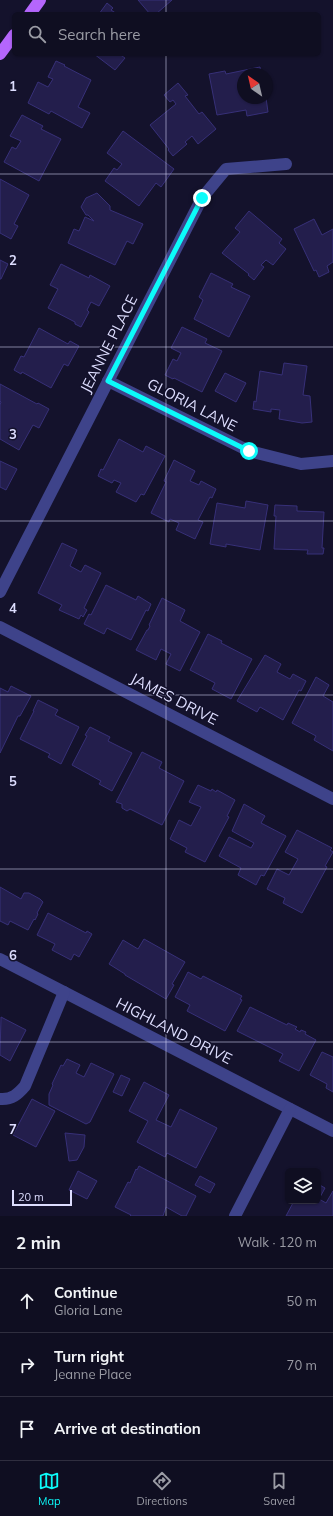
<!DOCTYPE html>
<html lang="en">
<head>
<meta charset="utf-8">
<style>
	body { margin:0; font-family:Mulish,sans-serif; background:#18172a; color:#f1f3f6 }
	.controls { position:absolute; right:12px; bottom:12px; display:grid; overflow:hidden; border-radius:6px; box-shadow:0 1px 3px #0004 }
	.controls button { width:36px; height:36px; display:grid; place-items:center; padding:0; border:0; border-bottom:1px solid #2f2e3f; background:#0f0e21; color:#f1f3f6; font:20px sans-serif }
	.compass { position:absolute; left:237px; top:68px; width:36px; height:36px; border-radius:50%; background:#0f0e21; box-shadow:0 1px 3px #0004; rotate:326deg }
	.scale { position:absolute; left:12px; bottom:10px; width:60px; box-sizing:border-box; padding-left:4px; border:2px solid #ddddfe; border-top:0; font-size:11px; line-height:14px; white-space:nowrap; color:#ddddfe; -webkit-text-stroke:3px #14122c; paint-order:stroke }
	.stop { position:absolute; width:12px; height:12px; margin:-9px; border:3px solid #0cfbfa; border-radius:50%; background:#fff }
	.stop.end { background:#0cfbfa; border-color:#fff; box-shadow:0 1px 4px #0008 }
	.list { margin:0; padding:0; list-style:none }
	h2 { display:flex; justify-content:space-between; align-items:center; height:52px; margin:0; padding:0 16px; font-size:17px }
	h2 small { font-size:13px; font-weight:400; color:#9b9ca5 }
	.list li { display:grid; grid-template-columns:26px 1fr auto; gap:12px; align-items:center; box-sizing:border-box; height:64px; padding:0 16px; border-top:1px solid #2f2e3f }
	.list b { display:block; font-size:15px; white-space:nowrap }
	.list p { margin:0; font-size:13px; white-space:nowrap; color:#9b9ca5 }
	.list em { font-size:13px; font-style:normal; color:#9b9ca5 }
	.icon { flex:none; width:22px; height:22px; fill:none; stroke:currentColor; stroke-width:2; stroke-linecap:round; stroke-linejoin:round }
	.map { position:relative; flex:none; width:333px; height:1216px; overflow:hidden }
	.search { position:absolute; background:#0f0e21; box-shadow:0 1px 3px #0004; left:12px; right:12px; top:12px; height:44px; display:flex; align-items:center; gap:10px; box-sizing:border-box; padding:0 14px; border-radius:6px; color:#9b9ca5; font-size:15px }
	.sheet { height:244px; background:#0f0e21 }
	nav { display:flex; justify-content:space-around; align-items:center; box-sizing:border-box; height:56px; border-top:1px solid #2f2e3f; background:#0f0e21; font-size:11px; color:#9b9ca5 }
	nav a { display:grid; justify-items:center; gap:2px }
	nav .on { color:#0cfbfa }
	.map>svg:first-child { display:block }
	.building { fill:#231e4c; stroke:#373078 }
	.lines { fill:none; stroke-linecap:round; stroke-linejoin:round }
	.minor { stroke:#3e438a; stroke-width:12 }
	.major { stroke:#b566fd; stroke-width:12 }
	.route { stroke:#0cfbfa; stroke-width:5 }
	.grid { fill:none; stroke:#ddddfe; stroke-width:1; stroke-opacity:0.55 }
	.labels { text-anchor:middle; stroke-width:3; stroke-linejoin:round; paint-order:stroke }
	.street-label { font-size:15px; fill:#ddddfe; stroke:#14122c }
	.grid-label { font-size:13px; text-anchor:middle; font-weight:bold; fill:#ddddfe; stroke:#14122c; stroke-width:3; stroke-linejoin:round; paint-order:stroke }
</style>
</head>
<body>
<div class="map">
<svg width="333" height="1216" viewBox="0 0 333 1216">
	<rect width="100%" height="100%" fill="#14122c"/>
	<g class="building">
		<polygon points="138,0 172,0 156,14 150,14"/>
		<polygon points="107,3 113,8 111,10 117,14 99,14"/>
		<polygon points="94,54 119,54 125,58 115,70"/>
		<polygon points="56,61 65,65 64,66 91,80 78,107 90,113 82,128 51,111 49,114 28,103 38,82 48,87 53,79 48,77"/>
		<polygon points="260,67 261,74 243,74 243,98 266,98 268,112 247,116 246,110 217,115 209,74 225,71 226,74"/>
		<polygon points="178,83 188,95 185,96 199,114 202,112 216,129 198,144 192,136 185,142 187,144 173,156 168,150 169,149 150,125 176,104 173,100 170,102 164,95"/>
		<polygon points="22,115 43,126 41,129 61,139 39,181 4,162 12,147 16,149 21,141 10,136"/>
		<polygon points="123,131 174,169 161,187 156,183 139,206 105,181 114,168 117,170 122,164 107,153"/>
		<polygon points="0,179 29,195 14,224 18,226 11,239 0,233"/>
		<polygon points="97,193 110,206 110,210 143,224 133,244 127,241 115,265 68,243 74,229 79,231 85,217 94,221 88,215 86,215 81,207 86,198"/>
		<polygon points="249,211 282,239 279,243 286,249 273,265 266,260 261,265 264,267 254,280 248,275 249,274 222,253 240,232 235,228"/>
		<polygon points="314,219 322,235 333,229 333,262 327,266 329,272 319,277 316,270 314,271 294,229"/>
		<polygon points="0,260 8,264 1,279 0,279"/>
		<polygon points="61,264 89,278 90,275 110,286 99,306 91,302 87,310 89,312 81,327 75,324 75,322 48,308 58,289 50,285"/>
		<polygon points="211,273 233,284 231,287 250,296 229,337 194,319 203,300 199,297"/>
		<polygon points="182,327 207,339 205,343 222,351 202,392 174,378 173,379 165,375 173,359 177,361 181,353 171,348"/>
		<polygon points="39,328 68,344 70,341 79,346 68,366 64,364 51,388 22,372 21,374 14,370 21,356 24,357"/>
		<polygon points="284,363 307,366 303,395 310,396 312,422 302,423 279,419 280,410 271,409 271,412 253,409 254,401 256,402 260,371 282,375"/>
		<polygon points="225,373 246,383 236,402 215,391"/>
		<polygon points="0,384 37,404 38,403 49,409 39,428 33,425 19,450 0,439 0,405 1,402 0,401"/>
		<polygon points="119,439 143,452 146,446 165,456 144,495 141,494 136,502 116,492 121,483 114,480 112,483 98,476 101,469 103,470"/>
		<polygon points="174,460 195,471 190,481 199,485 201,481 216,489 212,498 210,497 198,520 203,522 195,539 176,530 179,523 170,519 169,522 151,513 166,482 164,481"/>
		<polygon points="0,461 17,469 6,490 0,487"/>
		<polygon points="246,501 268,505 260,550 226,544 226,547 210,544 217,503 245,508"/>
		<polygon points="275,505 297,506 297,511 324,512 322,548 324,548 323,554 307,554 308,550 274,549 276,516 274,516"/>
		<polygon points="62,543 77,550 70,566 81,572 85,565 101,573 84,608 87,610 83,617 81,615 79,619 59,610 62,605 38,593"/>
		<polygon points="106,585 136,600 138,596 151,604 148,611 146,610 131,640 107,628 104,634 84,624 89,614 91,615"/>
		<polygon points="162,598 185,610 180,621 200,632 180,671 166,664 171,654 161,649 156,660 136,650 147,630 148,630 150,626 149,625"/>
		<polygon points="208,634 222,641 221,643 252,659 231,699 212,689 215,683 190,670"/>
		<polygon points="265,655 281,664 277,672 290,679 293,674 306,681 301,691 299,690 283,720 260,707 257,712 237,701"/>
		<polygon points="316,677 329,685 323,696 333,702 333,751 314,740 316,736 292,723"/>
		<polygon points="11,686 31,696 20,716 18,716 0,753 0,688 8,692"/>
		<polygon points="38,700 58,710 55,715 79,727 61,764 48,757 50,754 20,739 34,711 33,711"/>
		<polygon points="90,727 110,737 108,741 132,753 112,791 99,784 101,781 72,765 87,736 85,735"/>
		<polygon points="142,752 162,762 159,768 184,781 162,825 130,809 127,811 122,808 122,804 116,802"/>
		<polygon points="198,785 211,791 212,789 216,792 217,790 235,800 227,816 229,817 205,862 185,852 187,848 170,839 179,820 191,826 201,807 189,802"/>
		<polygon points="244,804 265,816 261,823 286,836 264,876 261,875 256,885 238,875 241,868 219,856 229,837 251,848 254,843 232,831"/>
		<polygon points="297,830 332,848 330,850 333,852 325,866 327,867 302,913 283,903 285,898 267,889 277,869 289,875 298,859 285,852"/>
		<polygon points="0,887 21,899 24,893 29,893 40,899 43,902 37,913 38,914 35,920 34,919 28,930 10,921 8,925 0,921"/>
		<polygon points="48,913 86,933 87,931 92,934 79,957 74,954 71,960 52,950 55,944 37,935"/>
		<polygon points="144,939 185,962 172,984 174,985 166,999 125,975 125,974 109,964 123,940 138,949"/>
		<polygon points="188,972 201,979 203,976 242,996 240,999 242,1000 225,1031 187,1011 190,1005 175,997"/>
		<polygon points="250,1007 287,1025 288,1023 297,1027 295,1029 300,1032 301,1030 306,1032 305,1034 316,1040 299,1071 279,1061 283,1054 237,1031"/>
		<polygon points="1,1017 26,1030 10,1061 0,1055"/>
		<polygon points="322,1052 333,1057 333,1092 326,1088 327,1084 310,1075"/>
		<polygon points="67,1059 80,1065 76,1073 84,1077 91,1063 114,1074 90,1122 86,1124 49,1105 49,1094 53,1085 52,1084 61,1065 63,1066"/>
		<polygon points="121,1075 130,1079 122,1096 113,1092"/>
		<polygon points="144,1082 169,1095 156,1120 171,1127 180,1109 217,1128 196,1168 167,1153 165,1157 137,1142 148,1121 129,1111"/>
		<polygon points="32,1099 55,1111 36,1147 13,1135"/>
		<polygon points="65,1133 85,1135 84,1147 77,1160 69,1161"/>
		<polygon points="139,1166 196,1196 186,1216 182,1216 166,1207 163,1216 130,1216 131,1215 115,1207 128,1182 130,1183 136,1169 137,1170"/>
		<polygon points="78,1171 97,1181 87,1199 69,1190"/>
		<polygon points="200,1176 215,1184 210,1193 195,1185"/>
		<polygon points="318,1184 325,1188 319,1199 326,1203 333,1191 333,1216 286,1216 294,1201 318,1201"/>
	</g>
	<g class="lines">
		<g class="minor">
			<polyline points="108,381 249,451 301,464 333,461"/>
			<polyline points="0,592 202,198 226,169 286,164"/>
			<polyline points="0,627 333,799"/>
			<polyline points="0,959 333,1131"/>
			<path d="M0,1099C12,1100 18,1094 25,1086L64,992"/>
			<polyline points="235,1216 290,1109"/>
		</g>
		<g class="major">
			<polyline points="30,14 40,0"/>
			<polyline points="0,54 14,35"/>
		</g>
	</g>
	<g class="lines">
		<polyline class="route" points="202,198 108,381 249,451"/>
	</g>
	<path class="grid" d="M166,0V14M166,54V1216M0,174H333M0,347H333M0,521H333M0,695H333M0,869H333M0,1042H333"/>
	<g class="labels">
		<g class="street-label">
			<text transform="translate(109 344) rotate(-63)" y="5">JEANNE PLACE</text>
			<text transform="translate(192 405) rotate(27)" y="5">GLORIA LANE</text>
			<text transform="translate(174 699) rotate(27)" y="5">JAMES DRIVE</text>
			<text transform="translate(174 1031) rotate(27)" y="5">HIGHLAND DRIVE</text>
		</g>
	</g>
	<g class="grid-label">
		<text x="13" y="91">1</text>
		<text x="13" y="265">2</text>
		<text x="13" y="439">3</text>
		<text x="13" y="613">4</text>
		<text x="13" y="786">5</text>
		<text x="13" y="960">6</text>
		<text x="13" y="1134">7</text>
	</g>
</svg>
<div class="controls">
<button><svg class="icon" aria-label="layers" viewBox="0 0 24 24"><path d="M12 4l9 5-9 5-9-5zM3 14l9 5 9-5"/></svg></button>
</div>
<svg class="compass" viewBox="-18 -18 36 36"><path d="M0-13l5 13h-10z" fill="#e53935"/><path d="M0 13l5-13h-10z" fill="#9b9ca5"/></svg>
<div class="scale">20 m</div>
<div class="stop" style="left:249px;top:451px"></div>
<div class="stop end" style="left:202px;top:198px"></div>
<div class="search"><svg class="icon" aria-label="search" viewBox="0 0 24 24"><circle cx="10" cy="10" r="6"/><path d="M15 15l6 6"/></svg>Search here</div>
</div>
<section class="sheet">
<h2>2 min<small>Walk · 120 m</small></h2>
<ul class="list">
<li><svg class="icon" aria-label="ahead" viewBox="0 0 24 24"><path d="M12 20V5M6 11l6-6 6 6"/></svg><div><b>Continue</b><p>Gloria Lane</p></div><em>50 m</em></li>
<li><svg class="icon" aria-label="right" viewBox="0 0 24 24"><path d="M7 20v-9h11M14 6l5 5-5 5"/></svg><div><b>Turn right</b><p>Jeanne Place</p></div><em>70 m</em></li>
<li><svg class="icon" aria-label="arrive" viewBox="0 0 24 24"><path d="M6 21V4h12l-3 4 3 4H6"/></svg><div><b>Arrive at destination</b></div></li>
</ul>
</section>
<nav>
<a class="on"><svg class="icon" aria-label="map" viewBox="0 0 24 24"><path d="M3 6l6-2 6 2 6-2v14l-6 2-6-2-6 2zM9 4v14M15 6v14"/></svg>Map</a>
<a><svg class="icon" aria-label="directions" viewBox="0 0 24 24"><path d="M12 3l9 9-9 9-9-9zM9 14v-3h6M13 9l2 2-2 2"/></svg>Directions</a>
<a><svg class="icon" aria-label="saved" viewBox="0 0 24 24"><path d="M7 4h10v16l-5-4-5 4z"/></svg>Saved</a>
</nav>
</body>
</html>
